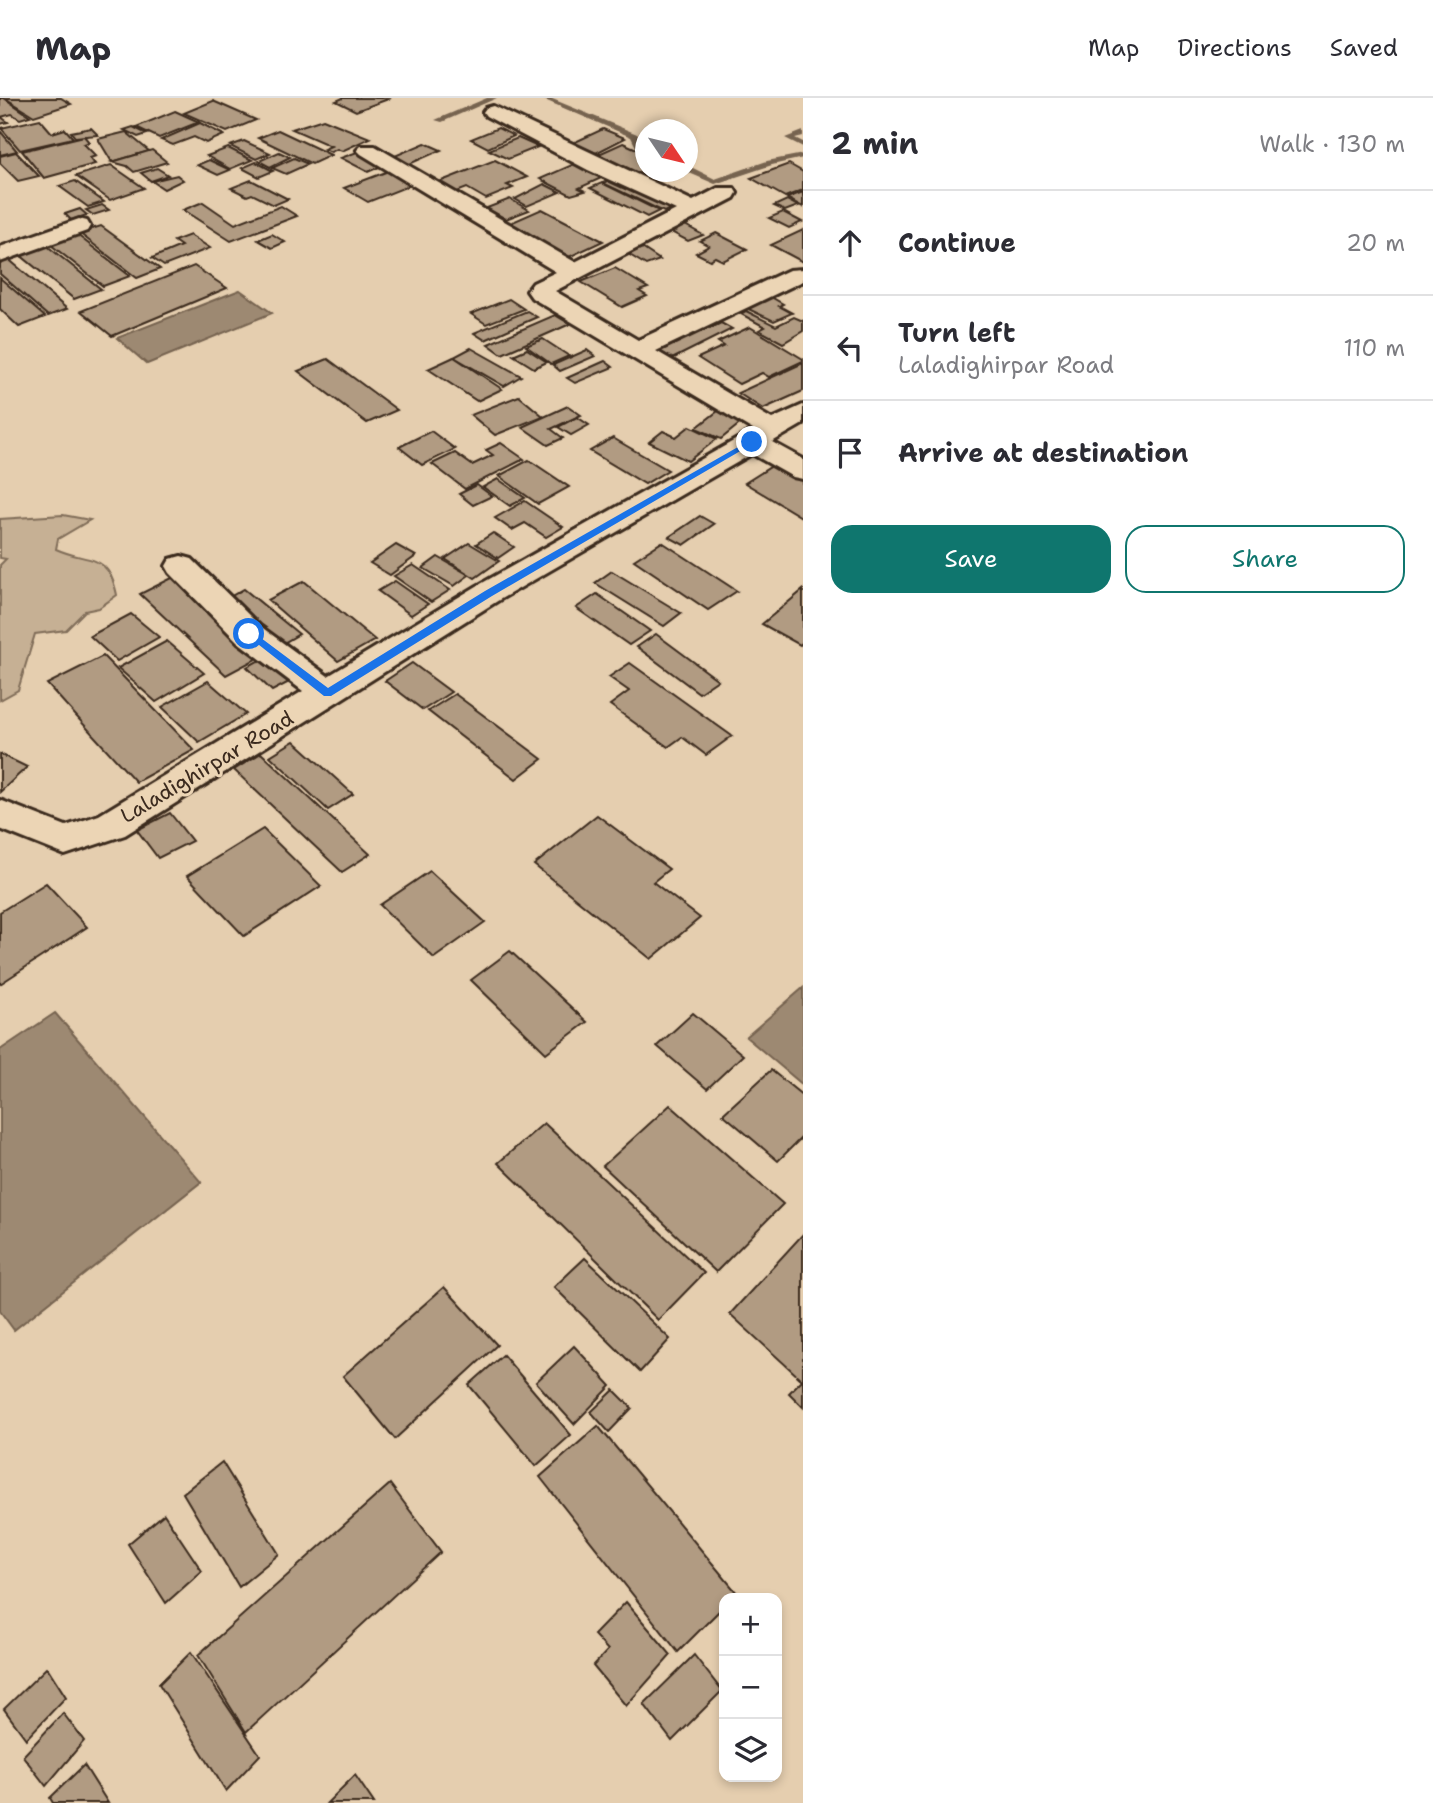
<!DOCTYPE html>
<html lang="en">
<head>
<meta charset="utf-8">
<style>
	body { margin:0; font-family:"Shantell Sans",sans-serif; background:#f7f7f7; color:#2b2b33 }
	.controls { position:absolute; right:21px; bottom:21px; display:grid; overflow:hidden; border-radius:14px; box-shadow:0 4px 10px #0003 }
	.controls button { width:63px; height:63px; display:grid; place-items:center; padding:0; border:0; border-bottom:2px solid #e1e1e2; background:#fff; color:#2b2b33; font:35px sans-serif }
	.compass { position:absolute; left:635px; top:21px; width:63px; height:63px; border-radius:50%; background:#fff; box-shadow:0 4px 10px #0003; rotate:125deg }
	.stop { position:absolute; width:21px; height:21px; margin:-16px; border:5px solid #1a73e8; border-radius:50%; background:#fff }
	.stop.end { background:#1a73e8; border-color:#fff; box-shadow:0 2px 7px #0008 }
	.list { margin:0; padding:0; list-style:none }
	h2 { display:flex; justify-content:space-between; align-items:center; height:91px; margin:0; padding:0 28px; font-size:30px }
	h2 small { font-size:23px; font-weight:400; color:#7c7c81 }
	.list li { display:grid; grid-template-columns:46px 1fr auto; gap:21px; align-items:center; box-sizing:border-box; height:105px; padding:0 28px; border-top:2px solid #e1e1e2 }
	.list b { display:block; font-size:26px; white-space:nowrap }
	.list p { margin:0; font-size:23px; white-space:nowrap; color:#7c7c81 }
	.list em { font-size:23px; font-style:normal; color:#7c7c81 }
	.actions { display:flex; gap:14px; padding:21px 28px }
	.actions a { flex:1; padding:16px 0; border:2px solid #0f766e; border-radius:21px; text-align:center; font-size:24px; color:#0f766e }
	.actions .main { background:#0f766e; color:#fff }
	.icon { flex:none; width:38px; height:38px; fill:none; stroke:currentColor; stroke-width:2; stroke-linecap:round; stroke-linejoin:round }
	.map { position:relative; flex:none; width:803px; height:1705px; overflow:hidden }
	header { display:flex; align-items:center; gap:42px; box-sizing:border-box; height:98px; padding:0 35px; background:#fff; border-bottom:2px solid #e1e1e2 }
	header strong { font-size:33px }
	nav { display:flex; gap:38px; margin-inline-start:auto; font-size:24px }
	main { display:flex }
	aside { flex:1; background:#fff }
	.map>svg:first-child { display:block }
	.green { fill:#c6b094; stroke:#806d59; stroke-width:2 }
	.water { fill:#9d8972; stroke:#766350; stroke-width:2 }
	.lines { fill:none; stroke-linecap:round; stroke-linejoin:round }
	.stream { fill:#766350; fill-rule:evenodd }
	.building { fill:#b19b82; stroke:#3b2a1e; stroke-width:2 }
	.minor-casing { stroke:#3b2a1e; stroke-width:6 }
	.minor { fill:#ecd5b5; fill-rule:evenodd }
	.route { fill:#1a73e8 }
	.labels { text-anchor:middle; stroke-width:6; stroke-linejoin:round; paint-order:stroke }
	.street-label { font-size:21px; fill:#3b2a1e; stroke:#ecd5b5 }
</style>
</head>
<body>
<header>
<strong>Map</strong>
<nav><a>Map</a><a>Directions</a><a>Saved</a></nav>
</header>
<main>
<div class="map">
<svg width="803" height="1705" viewBox="0 0 803 1705">
	<rect width="100%" height="100%" fill="#e5ceaf"/>
	<filter id="ink" filterUnits="userSpaceOnUse"><feTurbulence type="fractalNoise" baseFrequency=".0143" numOctaves="2"/><feDisplacementMap in="SourceGraphic" scale="14" xChannelSelector="R" yChannelSelector="G"/><feConvolveMatrix kernelMatrix="1 2 1 2 8 2 1 2 1" color-interpolation-filters="sRGB"/></filter>
	<g filter="url(#ink)">
		<path class="green" d="M63,417L90,422L58,441L56,451C89,466 108,453 117,497L99,510L85,513L66,532L35,536L18,592L0,602V467L6,461L0,460V421Z"/>
		<g class="water">
			<polygon points="240,192 272,215 147,266 117,240"/>
			<polygon points="803,890 803,987 746,939"/>
			<polygon points="55,915 201,1084 14,1232 0,1213 0,952"/>
		</g>
		<g class="lines">
			<g class="stream">
				<polygon points="487,0 497,0 442,24 435,22"/>
				<polygon points="540,0 550,0 637,36 646,47 646,52 636,49 631,39"/>
				<polygon points="803,33 803,38 795,40 803,44 803,49 785,40"/>
				<polygon points="803,56 803,60 772,67 715,86 687,74 688,69 691,69 715,81 767,63"/>
			</g>
		</g>
		<g class="building">
			<polygon points="0,0 4,0 30,18 20,21 12,16 1,19 8,24 0,26"/>
			<polygon points="5,0 61,0 71,6 34,18"/>
			<polygon points="343,0 391,0 356,13 336,3"/>
			<polygon points="213,3 256,22 227,34 184,15"/>
			<polygon points="175,13 199,24 159,40 136,29"/>
			<polygon points="40,21 52,35 65,31 73,40 20,52 1,30"/>
			<polygon points="323,21 370,40 342,53 337,51 331,54 324,51 331,48 292,31"/>
			<polygon points="200,25 224,37 206,45 194,39 173,47 161,42"/>
			<polygon points="133,29 147,36 138,39 124,32"/>
			<polygon points="91,30 98,37 75,39 71,34"/>
			<polygon points="498,30 514,38 488,50 471,41"/>
			<polygon points="603,31 625,40 596,55 573,45"/>
			<polygon points="278,32 331,57 312,66 258,40"/>
			<polygon points="0,34 1,34 17,53 0,57"/>
			<polygon points="126,34 149,53 112,64 98,41"/>
			<polygon points="84,38 89,44 84,46 96,58 90,60 95,66 44,80 22,53"/>
			<polygon points="518,40 538,49 508,61 489,52"/>
			<polygon points="244,43 270,55 256,61 230,48"/>
			<polygon points="425,45 441,52 405,68 390,60"/>
			<polygon points="623,45 646,55 646,74 649,74 634,80 590,60"/>
			<polygon points="228,50 252,62 230,71 207,58"/>
			<polygon points="152,52 167,64 134,74 127,68 112,64"/>
			<polygon points="16,54 39,78 18,83 0,65 0,58"/>
			<polygon points="279,54 290,59 270,69 259,63"/>
			<polygon points="357,54 384,67 368,74 341,60"/>
			<polygon points="294,60 308,66 286,76 272,70"/>
			<polygon points="209,62 230,72 218,77 197,67"/>
			<polygon points="495,62 527,79 507,87 513,90 486,101 467,90 457,94 439,84"/>
			<polygon points="581,63 608,77 579,90 585,93 571,97 540,81"/>
			<polygon points="256,64 273,73 259,79 242,70"/>
			<polygon points="789,66 803,74 803,92 785,99 751,80"/>
			<polygon points="111,67 144,90 110,102 76,78"/>
			<polygon points="157,70 168,77 151,83 141,75"/>
			<polygon points="391,72 416,85 368,104 344,90"/>
			<polygon points="177,77 183,82 164,91 152,83"/>
			<polygon points="615,79 676,108 664,114 603,85"/>
			<polygon points="251,82 288,101 274,107 252,96 247,98 231,90"/>
			<polygon points="75,83 104,104 88,109 59,88"/>
			<polygon points="602,85 659,113 647,119 590,90"/>
			<polygon points="544,86 560,94 527,108 515,101"/>
			<polygon points="803,94 803,109 787,100"/>
			<polygon points="510,101 529,112 506,121 487,110"/>
			<polygon points="787,102 798,108 785,113 774,108"/>
			<polygon points="203,104 235,126 281,108 297,118 231,143 183,112"/>
			<polygon points="102,107 109,112 93,117 86,112"/>
			<polygon points="80,111 87,117 71,122 65,116"/>
			<polygon points="542,111 603,143 569,159 508,126"/>
			<polygon points="783,114 802,124 789,130 769,120"/>
			<polygon points="685,127 703,137 688,143 669,133"/>
			<polygon points="101,128 160,171 137,180 79,135"/>
			<polygon points="803,132 803,164 771,147"/>
			<polygon points="72,133 130,178 103,188 46,143"/>
			<polygon points="716,135 747,151 723,163 715,159 710,162 696,155 709,148 700,143"/>
			<polygon points="272,136 285,144 272,150 258,142"/>
			<polygon points="190,137 210,150 164,168 152,160 181,148 174,143"/>
			<polygon points="46,147 101,191 74,201 19,156"/>
			<polygon points="642,150 660,162 646,167 628,156"/>
			<polygon points="6,159 67,211 48,218 0,176 0,161"/>
			<polygon points="194,168 227,190 112,238 81,213"/>
			<polygon points="615,170 648,190 639,193 647,198 622,209 581,184"/>
			<polygon points="0,180 45,219 19,229 0,211"/>
			<polygon points="766,196 783,206 779,208 792,215 774,223 740,207"/>
			<polygon points="509,201 524,211 486,226 471,216"/>
			<polygon points="527,213 537,219 485,242 474,235"/>
			<polygon points="746,213 776,228 794,219 803,223 803,233 783,245 759,232 765,229 741,216"/>
			<polygon points="555,217 570,226 502,256 488,246"/>
			<polygon points="721,225 732,231 672,261 655,250 705,226 711,230"/>
			<polygon points="750,229 803,261 803,263 769,279 762,275 739,286 698,260 724,248 718,244"/>
			<polygon points="543,241 569,258 551,266 526,248"/>
			<polygon points="471,250 521,278 504,288 454,259"/>
			<polygon points="527,251 547,264 534,270 513,257"/>
			<polygon points="587,252 595,258 560,273 553,267"/>
			<polygon points="454,259 502,291 477,303 428,271"/>
			<polygon points="328,261 397,312 367,325 298,273"/>
			<polygon points="605,263 613,269 575,285 567,280"/>
			<polygon points="803,265 803,293 763,311 738,295"/>
			<polygon points="519,298 543,318 495,337 471,317"/>
			<polygon points="568,308 581,317 551,331 563,340 548,347 522,329"/>
			<polygon points="718,313 742,324 721,341 696,330"/>
			<polygon points="577,319 589,327 571,337 558,329"/>
			<polygon points="690,328 717,341 688,363 649,344 663,333 676,339"/>
			<polygon points="431,333 455,351 422,367 399,349"/>
			<polygon points="613,340 668,372 645,386 590,353"/>
			<polygon points="501,345 524,361 465,391 432,366 455,355 472,367 493,357 486,352"/>
			<polygon points="529,362 569,389 538,406 499,378"/>
			<polygon points="775,366 803,383 803,420 745,385"/>
			<polygon points="498,381 525,400 510,408 483,389"/>
			<polygon points="477,387 492,398 473,407 459,396"/>
			<polygon points="525,403 563,429 546,439 525,425 512,432 495,420"/>
			<polygon points="700,418 714,426 684,447 669,439"/>
			<polygon points="493,435 514,449 498,460 476,446"/>
			<polygon points="662,444 737,493 708,512 634,462"/>
			<polygon points="469,445 499,463 475,480 445,461"/>
			<polygon points="396,447 416,458 390,477 370,465"/>
			<polygon points="438,459 469,477 454,488 423,470"/>
			<polygon points="413,467 450,492 431,504 394,478"/>
			<polygon points="612,473 681,515 664,528 595,485"/>
			<polygon points="178,477 265,556 226,577 140,496"/>
			<polygon points="304,483 375,542 338,563 268,502"/>
			<polygon points="395,483 428,506 411,517 378,493"/>
			<polygon points="244,491 299,536 275,550 221,504"/>
			<polygon points="803,492 803,544 800,547 762,526"/>
			<polygon points="597,496 650,533 629,547 576,510"/>
			<polygon points="131,516 159,539 117,563 90,538"/>
			<polygon points="656,536 718,582 699,595 637,549"/>
			<polygon points="167,543 204,575 156,604 118,570"/>
			<polygon points="269,557 295,581 272,593 247,569"/>
			<polygon points="103,558 194,652 136,684 47,586"/>
			<polygon points="412,565 451,594 423,612 385,583"/>
			<polygon points="630,565 732,638 706,657 682,639 668,649 610,607 629,593 609,579"/>
			<polygon points="208,583 246,616 199,644 162,609"/>
			<polygon points="455,596 542,661 516,681 428,613"/>
			<polygon points="294,643 353,696 328,712 270,658"/>
			<polygon points="261,655 370,756 342,774 234,672"/>
			<polygon points="0,656 27,669 0,694"/>
			<polygon points="170,715 192,743 158,760 137,732"/>
			<polygon points="597,717 669,771 653,784 700,820 651,861 534,767"/>
			<polygon points="263,731 321,788 244,838 187,778"/>
			<polygon points="430,773 485,824 434,860 380,807"/>
			<polygon points="46,785 87,829 0,886 0,814"/>
			<polygon points="510,853 587,924 546,955 471,882"/>
			<polygon points="693,915 743,957 707,991 657,948"/>
			<polygon points="771,972 803,998 803,1038 778,1063 723,1016"/>
			<polygon points="670,1007 783,1106 716,1174 603,1068"/>
			<polygon points="544,1025 704,1175 658,1222 498,1065"/>
			<polygon points="803,1136 803,1309 789,1295 802,1282 730,1216"/>
			<polygon points="585,1160 670,1241 640,1274 554,1189"/>
			<polygon points="444,1189 497,1247 395,1341 343,1278"/>
			<polygon points="574,1248 611,1288 574,1326 536,1284"/>
			<polygon points="503,1257 571,1337 536,1368 469,1287"/>
			<polygon points="614,1292 632,1310 609,1334 591,1314"/>
			<polygon points="598,1328 737,1495 732,1500 724,1500 724,1508 678,1554 540,1379"/>
			<polygon points="222,1364 279,1456 239,1489 183,1395"/>
			<polygon points="390,1386 441,1454 246,1634 198,1557"/>
			<polygon points="164,1416 202,1473 166,1505 128,1446"/>
			<polygon points="626,1504 671,1557 626,1608 593,1568 608,1552 594,1537"/>
			<polygon points="191,1554 260,1657 226,1693 159,1586"/>
			<polygon points="694,1557 722,1593 672,1643 644,1606"/>
			<polygon points="47,1569 66,1599 26,1641 4,1611"/>
			<polygon points="63,1615 84,1643 46,1688 23,1658"/>
			<polygon points="84,1667 108,1705 53,1705 50,1700"/>
			<polygon points="355,1677 374,1705 327,1705"/>
		</g>
		<g class="lines">
			<g class="minor-casing">
				<g id="minor">
					<polygon points="493,8 693,103 718,90 734,90 737,95 734,100 555,193 638,242 789,172 803,171 803,183 656,253 772,321 803,307 803,326 772,344 803,361 803,381 793,379 752,356 499,502 125,737 65,757 0,731 0,702 66,728 99,717 303,593 238,544 170,475 166,468 170,461 181,458 192,461 260,528 328,578 477,488 753,332 532,200 527,193 533,185 556,174 361,56 357,52 361,48 375,48 575,164 676,112 588,72 486,18 483,14 486,10"/>
					<polygon points="79,121 87,123 90,128 87,133 0,164 0,149"/>
				</g>
			</g>
			<use href="#minor" class="minor"/>
		</g>
	</g>
	<polygon class="route" points="752,341 754,345 492,498 331,598 324,598 245,536 253,534 328,590 485,493"/>
	<g class="labels">
		<g class="street-label">
			<text transform="translate(207 669) rotate(-31)" y="7">Laladighirpar Road</text>
		</g>
	</g>
</svg>
<div class="controls">
<button>+</button>
<button>−</button>
<button><svg class="icon" aria-label="layers" viewBox="0 0 24 24"><path d="M12 4l9 5-9 5-9-5zM3 14l9 5 9-5"/></svg></button>
</div>
<svg class="compass" viewBox="-18 -18 36 36"><path d="M0-13l5 13h-10z" fill="#e53935"/><path d="M0 13l5-13h-10z" fill="#7c7c81"/></svg>
<div class="stop" style="left:249px;top:536px"></div>
<div class="stop end" style="left:752px;top:344px"></div>
</div>
<aside>
<h2>2 min<small>Walk · 130 m</small></h2>
<ul class="list">
<li><svg class="icon" aria-label="ahead" viewBox="0 0 24 24"><path d="M12 20V5M6 11l6-6 6 6"/></svg><div><b>Continue</b></div><em>20 m</em></li>
<li><svg class="icon" aria-label="left" viewBox="0 0 24 24"><path d="M17 20v-9H6M10 6l-5 5 5 5"/></svg><div><b>Turn left</b><p>Laladighirpar Road</p></div><em>110 m</em></li>
<li><svg class="icon" aria-label="arrive" viewBox="0 0 24 24"><path d="M6 21V4h12l-3 4 3 4H6"/></svg><div><b>Arrive at destination</b></div></li>
</ul>
<div class="actions"><a class="main">Save</a><a>Share</a></div>
</aside>
</main>
</body>
</html>
